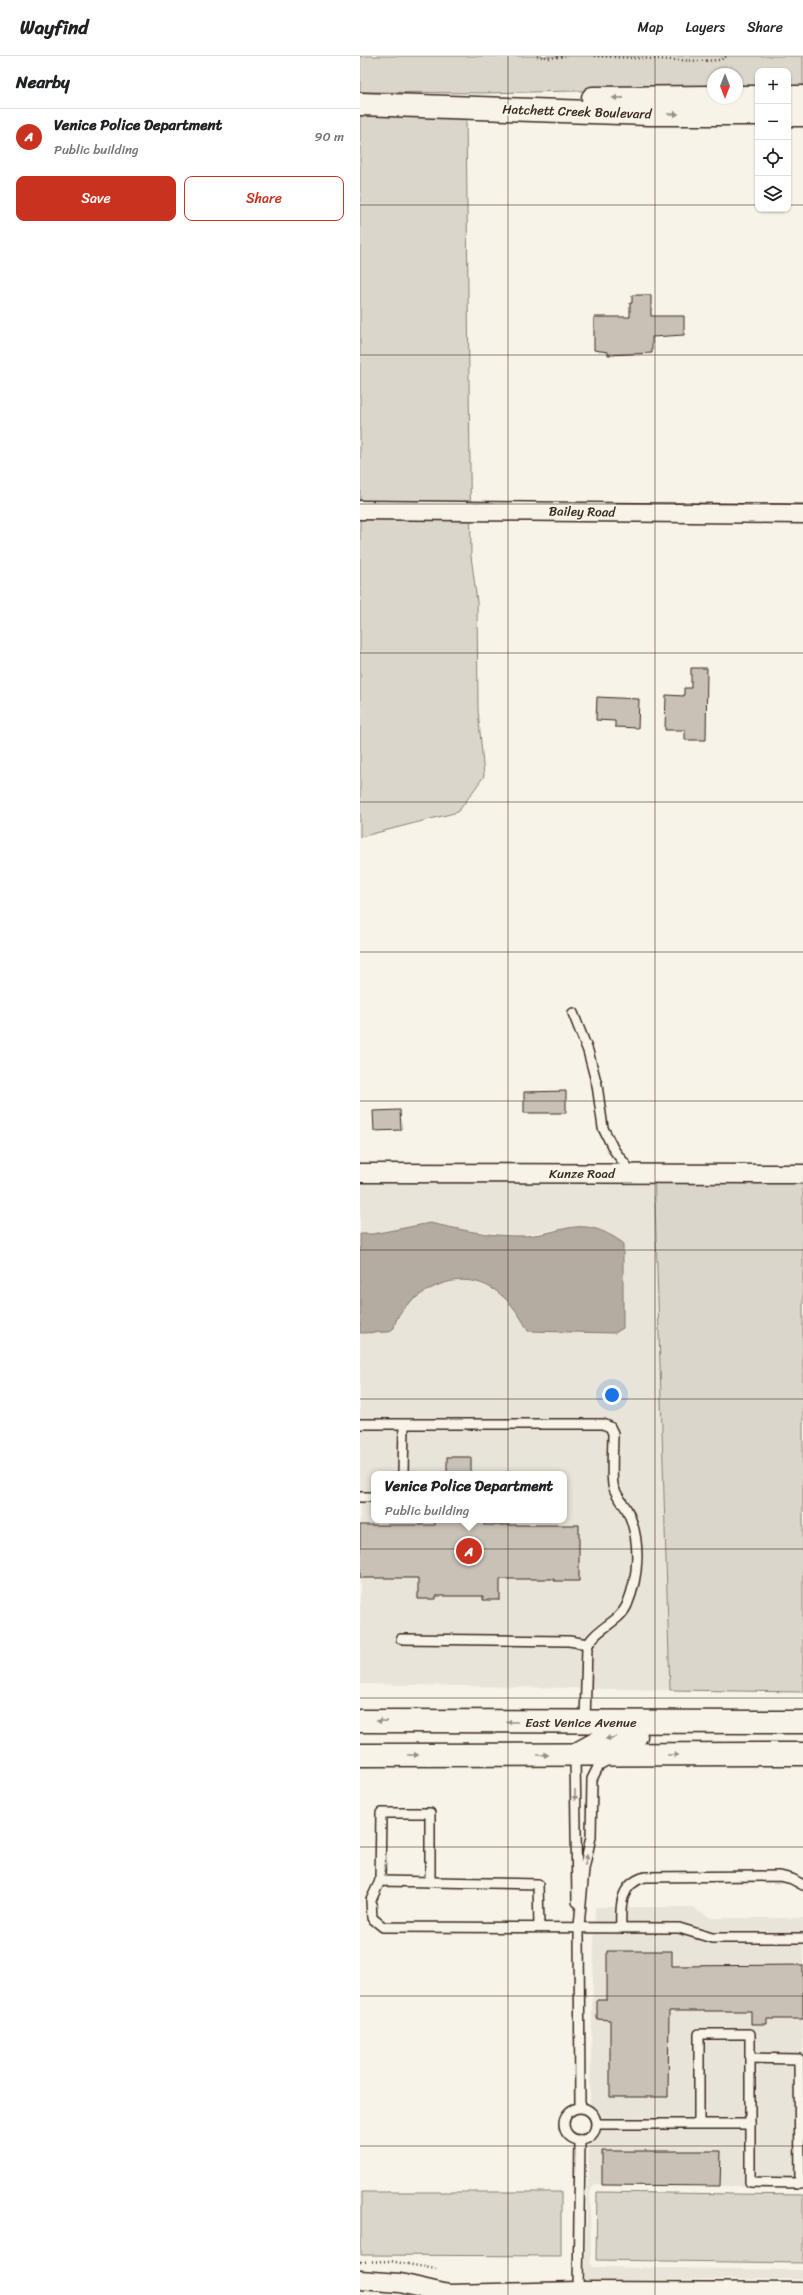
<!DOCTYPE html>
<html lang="en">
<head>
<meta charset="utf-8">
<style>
	body { margin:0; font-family:Sriracha,sans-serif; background:#f6f6f6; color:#202124 }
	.controls { position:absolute; right:12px; top:12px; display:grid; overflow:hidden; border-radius:8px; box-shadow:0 1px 3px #0004 }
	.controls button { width:36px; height:36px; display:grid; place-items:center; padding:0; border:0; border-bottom:1px solid #e0e0e0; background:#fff; color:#202124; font:20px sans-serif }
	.compass { position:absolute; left:347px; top:12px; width:36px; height:36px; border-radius:50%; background:#fff; box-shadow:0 1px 3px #0004; rotate:180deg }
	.you { position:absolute; left:252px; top:1339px; width:14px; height:14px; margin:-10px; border:3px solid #fff; border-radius:50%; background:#1a73e8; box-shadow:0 0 0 6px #1a73e833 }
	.badge { display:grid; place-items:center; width:26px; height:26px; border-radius:50%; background:#c8321e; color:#fff; font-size:13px; font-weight:700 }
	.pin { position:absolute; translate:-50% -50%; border:2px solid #fff; box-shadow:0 1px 4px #0006 }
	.popup { position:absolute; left:11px; top:1415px; width:196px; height:52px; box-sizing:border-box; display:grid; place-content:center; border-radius:8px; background:#fff; filter:drop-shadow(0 1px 3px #0005); font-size:13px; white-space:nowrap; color:#757577 }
	.popup b { font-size:15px; color:#202124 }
	.popup::after { content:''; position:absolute; left:50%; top:100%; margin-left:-8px; border:8px solid transparent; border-top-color:#fff }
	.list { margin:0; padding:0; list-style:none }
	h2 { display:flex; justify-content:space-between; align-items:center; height:52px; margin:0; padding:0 16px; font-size:17px }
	h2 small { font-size:13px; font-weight:400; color:#757577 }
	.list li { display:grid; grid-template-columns:26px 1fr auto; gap:12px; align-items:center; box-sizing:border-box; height:56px; padding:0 16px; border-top:1px solid #e0e0e0 }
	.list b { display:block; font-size:15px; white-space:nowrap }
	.list p { margin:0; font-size:13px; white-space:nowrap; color:#757577 }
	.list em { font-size:13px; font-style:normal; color:#757577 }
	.actions { display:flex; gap:8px; padding:12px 16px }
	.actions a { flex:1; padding:9px 0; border:1px solid #c8321e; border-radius:8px; text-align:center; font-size:14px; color:#c8321e }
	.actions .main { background:#c8321e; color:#fff }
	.icon { flex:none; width:22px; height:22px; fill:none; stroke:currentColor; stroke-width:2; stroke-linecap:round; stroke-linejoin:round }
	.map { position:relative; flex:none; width:443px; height:2239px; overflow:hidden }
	header { display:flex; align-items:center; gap:24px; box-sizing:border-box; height:56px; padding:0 20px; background:#fff; border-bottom:1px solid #e0e0e0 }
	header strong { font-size:19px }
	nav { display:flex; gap:22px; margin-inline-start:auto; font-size:14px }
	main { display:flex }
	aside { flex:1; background:#fff }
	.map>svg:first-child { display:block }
	.built { fill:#e9e4d9; fill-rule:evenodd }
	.green { fill:#dbd6cb; stroke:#8b8074 }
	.water { fill:#b4aca0; stroke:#84786c }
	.building { fill:#c8c1b6; stroke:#3b2a1e }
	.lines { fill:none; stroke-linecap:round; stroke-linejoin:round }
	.lane-casing { stroke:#3b2a1e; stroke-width:12 }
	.street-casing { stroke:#3b2a1e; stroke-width:21 }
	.secondary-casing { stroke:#3b2a1e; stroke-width:25 }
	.primary-casing { stroke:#3b2a1e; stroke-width:25 }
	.path { stroke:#3b2a1e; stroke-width:2.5; stroke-dasharray:1 3; stroke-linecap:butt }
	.lane { stroke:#f7f3e8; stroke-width:9 }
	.street { stroke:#f7f3e8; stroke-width:18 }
	.secondary { stroke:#f7f3e8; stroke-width:22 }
	.primary { stroke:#f7f3e8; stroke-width:22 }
	.oneway { fill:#998e83 }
	.grid { fill:none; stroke:#3b2a1e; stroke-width:1; stroke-opacity:0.55 }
	.labels { text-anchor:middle; stroke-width:3; stroke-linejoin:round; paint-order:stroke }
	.street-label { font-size:13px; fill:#3b2a1e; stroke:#f7f3e8 }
</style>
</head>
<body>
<header>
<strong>Wayfind</strong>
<nav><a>Map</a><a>Layers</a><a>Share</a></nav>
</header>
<main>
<aside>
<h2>Nearby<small></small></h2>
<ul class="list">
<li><span class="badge">A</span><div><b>Venice Police Department</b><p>Public building</p></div><em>90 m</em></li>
</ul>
<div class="actions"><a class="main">Save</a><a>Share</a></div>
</aside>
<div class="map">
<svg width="443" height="2239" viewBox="0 0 443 2239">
	<rect width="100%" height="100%" fill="#f7f3e8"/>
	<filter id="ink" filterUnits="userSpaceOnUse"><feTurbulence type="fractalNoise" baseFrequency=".025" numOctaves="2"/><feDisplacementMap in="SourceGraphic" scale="8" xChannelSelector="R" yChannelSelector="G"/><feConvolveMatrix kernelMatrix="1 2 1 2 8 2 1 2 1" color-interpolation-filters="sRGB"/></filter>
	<g filter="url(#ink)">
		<g class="built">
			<path d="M294,1113L310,1634L0,1628V1277L29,1276L34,1272L35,1264L50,1245L72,1230L84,1225H115L128,1231L144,1241L159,1256L168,1275L262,1225L263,1188L247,1176L199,1173L158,1180L100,1173L70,1167L13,1178H0V1118ZM14,1418H204V1464H14Z"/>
			<polygon points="235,1851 330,1851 352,1862 443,1862 443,2131 235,2128 230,2136 231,2208 234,2211 443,2214 443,2223 225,2224"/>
		</g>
		<g class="green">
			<polygon points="0,0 443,0 443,32 428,32 428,15 398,15 398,32 377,32 377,18 353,18 353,32 124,37 0,36"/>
			<polygon points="0,57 106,60 111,500 117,546 118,654 124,720 98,756 0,781"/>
			<polygon points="443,1111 443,1636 310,1634 294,1113"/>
			<polygon points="1,2136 201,2136 201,2200 1,2199"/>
			<polygon points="237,2136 443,2139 443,2207 236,2204"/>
		</g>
		<path class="water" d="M70,1167C98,1173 128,1180 158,1180C205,1180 218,1155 263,1187V1272L255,1277L168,1275C144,1226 103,1208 57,1241C46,1248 36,1259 34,1272L29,1276L0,1277V1178H13Z"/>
		<g class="building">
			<polygon points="272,239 291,239 291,260 324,260 324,279 292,281 292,297 248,299 248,296 234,294 234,261 270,261 270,247 272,247"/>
			<polygon points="331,612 347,612 346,684 325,684 325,674 305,674 306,639 324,640 324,632 331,632"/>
			<polygon points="237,641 279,643 278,672 255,671 255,665 236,664"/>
			<polygon points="206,1035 206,1057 164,1057 164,1036"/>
			<polygon points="40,1054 41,1074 14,1075 13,1055"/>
			<rect x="87" y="1401" width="24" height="17"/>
			<polygon points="75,1464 124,1464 124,1469 219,1469 219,1525 194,1525 194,1523 140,1523 140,1544 123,1544 123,1540 76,1540 76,1543 58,1543 58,1522 0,1522 0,1469 75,1469"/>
			<polygon points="247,1895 312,1895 312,1910 443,1909 443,1963 407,1963 407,1968 391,1968 391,1955 309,1955 308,2041 250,2041 250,1964 237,1963 237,1944 247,1944"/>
			<polygon points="242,2095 361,2095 360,2130 242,2129"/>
		</g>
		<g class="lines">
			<g class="lane-casing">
				<g id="lane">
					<polyline points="213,957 228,995 237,1029 243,1072 254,1094 272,1117"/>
					<path d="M0,1368H243L250,1371L253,1377C253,1394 251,1413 253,1429C255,1439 264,1447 268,1456C281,1485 279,1520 267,1549C259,1567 234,1573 227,1591L225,1666"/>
					<polyline points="43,1418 44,1369"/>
					<polyline points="0,1441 14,1441"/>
					<polyline points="41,1583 209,1585 228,1588"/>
					<polyline points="215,1700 217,1846"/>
					<polyline points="20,1825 21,1757 70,1757 70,1826"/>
					<polyline points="179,1871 178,1828 20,1825 11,1844 12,1862 23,1871 319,1872 352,1882 443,1882"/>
					<path d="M261,1872C260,1850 260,1828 285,1821L420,1820L432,1823L443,1829"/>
					<polyline points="390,2002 439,2003 440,2127 390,2126 390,2068"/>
					<polyline points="220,2051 219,1871 224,1813 231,1781 232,1723 239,1709 248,1704"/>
					<circle cx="220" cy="2068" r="16"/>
					<polyline points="237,2068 390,2068 390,1978 339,1978 339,2068"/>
					<polyline points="218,2235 220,2084"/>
				</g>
			</g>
			<g class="street-casing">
				<g id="street">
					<polyline points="0,454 443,458"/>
					<polyline points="0,1117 443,1118"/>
					<polyline points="0,2224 40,2227 88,2238 218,2235 443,2236"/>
				</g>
			</g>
			<g class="secondary-casing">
				<g id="secondary">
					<polyline points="377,41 398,41"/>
					<polyline points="428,41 443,41"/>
					<polyline points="233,42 353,41"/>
					<polyline points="0,48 289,58 398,58"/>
					<polyline points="428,59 443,59"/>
				</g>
			</g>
			<g class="primary-casing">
				<g id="primary">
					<polyline points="0,1665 443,1666"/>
					<polyline points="0,1699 443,1698"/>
					<polyline points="215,1699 248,1681 276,1680"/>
				</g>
			</g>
			<g class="path">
				<polyline points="177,0 190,2 205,0"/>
				<polyline points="234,0 338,5 360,4 367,0"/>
				<polyline points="0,2206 30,2205 76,2213"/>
			</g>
			<use href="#lane" class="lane"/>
			<use href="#street" class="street"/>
			<use href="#secondary" class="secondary"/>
			<use href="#primary" class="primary"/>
		</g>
		<defs><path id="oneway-solid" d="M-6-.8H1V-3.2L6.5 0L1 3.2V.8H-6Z"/></defs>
		<g class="oneway">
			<use href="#oneway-solid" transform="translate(258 42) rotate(179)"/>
			<use href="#oneway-solid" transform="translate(313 58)"/>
			<use href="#oneway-solid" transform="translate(22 1665) rotate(-179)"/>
			<use href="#oneway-solid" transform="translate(152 1666) rotate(180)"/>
			<use href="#oneway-solid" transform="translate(251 1682) rotate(168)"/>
			<use href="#oneway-solid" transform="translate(53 1699)"/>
			<use href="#oneway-solid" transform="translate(183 1699)"/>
			<use href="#oneway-solid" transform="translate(313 1699)"/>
			<use href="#oneway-solid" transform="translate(215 1739) rotate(90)"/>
			<use href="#oneway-solid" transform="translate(226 1804) rotate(-78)"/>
		</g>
	</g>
	<path class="grid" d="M148,0V2239M295,0V2239M0,149H398M428,149H443M0,299H443M0,448H443M0,597H443M0,746H443M0,896H443M0,1045H443M0,1194H443M0,1343H443M0,1493H443M0,1642H443M0,1791H443M0,1940H443M0,2090H443"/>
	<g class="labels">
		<g class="street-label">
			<text transform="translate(217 55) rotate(2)" y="5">Hatchett Creek Boulevard</text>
			<text transform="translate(222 455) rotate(1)" y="5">Bailey Road</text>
			<text x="222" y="1122">Kunze Road</text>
			<text x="221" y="1671">East Venice Avenue</text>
		</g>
	</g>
</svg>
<div class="controls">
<button>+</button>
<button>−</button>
<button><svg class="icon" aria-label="locate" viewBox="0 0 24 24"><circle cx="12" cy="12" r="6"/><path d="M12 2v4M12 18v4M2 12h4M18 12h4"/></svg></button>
<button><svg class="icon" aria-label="layers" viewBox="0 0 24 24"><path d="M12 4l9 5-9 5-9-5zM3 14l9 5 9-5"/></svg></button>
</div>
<svg class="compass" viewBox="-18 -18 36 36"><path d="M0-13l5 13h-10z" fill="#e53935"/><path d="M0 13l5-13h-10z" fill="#757577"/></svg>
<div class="you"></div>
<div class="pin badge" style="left:109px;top:1495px">A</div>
<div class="popup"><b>Venice Police Department</b>Public building</div>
</div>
</main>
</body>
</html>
